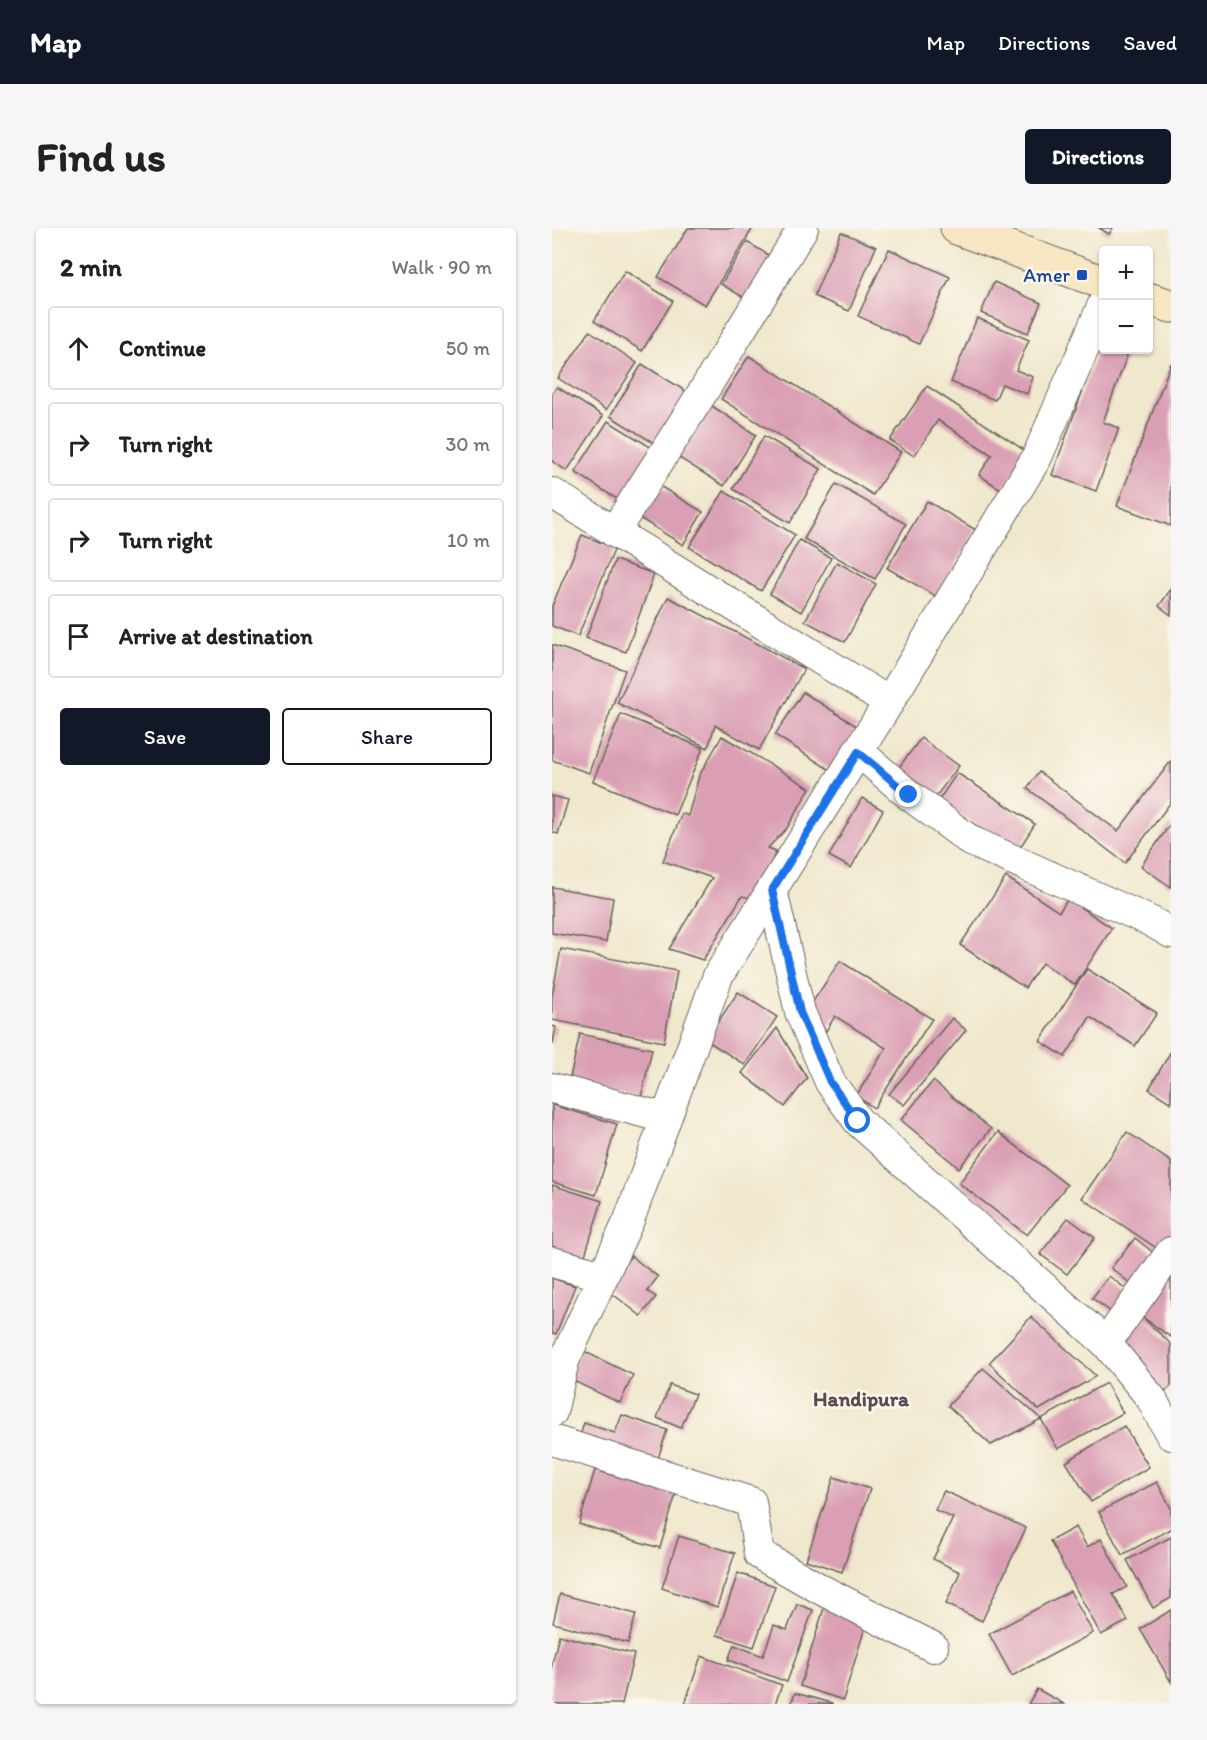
<!DOCTYPE html>
<html lang="en">
<head>
<meta charset="utf-8">
<style>
	body { margin:0; font-family:Itim,sans-serif; background:#f6f6f6; color:#222 }
	.controls { position:absolute; right:18px; top:18px; display:grid; overflow:hidden; border-radius:6px; box-shadow:0 2px 4px #0004 }
	.controls button { width:54px; height:54px; display:grid; place-items:center; padding:0; border:0; border-bottom:2px solid #e0e0e0; background:#fff; color:#222; font:30px sans-serif }
	.stop { position:absolute; width:18px; height:18px; margin:-14px; border:4px solid #1a73e8; border-radius:50%; background:#fff }
	.stop.end { background:#1a73e8; border-color:#fff; box-shadow:0 2px 6px #0008 }
	.list { margin:0; padding:0; list-style:none }
	h2 { display:flex; justify-content:space-between; align-items:center; height:78px; margin:0; padding:0 24px; font-size:26px }
	h2 small { font-size:20px; font-weight:400; color:#767676 }
	.list li { display:grid; grid-template-columns:39px 1fr auto; gap:18px; align-items:center; box-sizing:border-box; height:84px; margin:0 12px 12px; padding:0 12px; border:2px solid #e0e0e0; border-radius:6px }
	.list b { display:block; font-size:22px; white-space:nowrap }
	.list em { font-size:20px; font-style:normal; color:#767676 }
	.actions { display:flex; gap:12px; padding:18px 24px }
	.actions a { flex:1; padding:14px 0; border:2px solid #111827; border-radius:6px; text-align:center; font-size:21px; color:#111827 }
	.actions .main { background:#111827; color:#fff }
	.icon { flex:none; width:33px; height:33px; fill:none; stroke:currentColor; stroke-width:2; stroke-linecap:round; stroke-linejoin:round }
	.map { position:relative; flex:none; width:619px; height:1476px; overflow:hidden; border-radius:6px }
	header { display:flex; align-items:center; gap:36px; box-sizing:border-box; height:84px; padding:0 30px; background:#111827; color:#fff }
	header strong { font-size:28px }
	nav { display:flex; gap:33px; margin-inline-start:auto; font-size:21px }
	.intro { display:flex; align-items:center; justify-content:space-between; box-sizing:border-box; height:144px; padding:0 36px }
	h1 { margin:0; font-size:42px }
	.button { padding:15px 27px; border-radius:6px; background:#111827; color:#fff; font-size:21px; font-weight:700 }
	main { display:flex; gap:36px; padding:0 36px }
	aside { flex:1; background:#fff; border-radius:6px; box-shadow:0 2px 4px #0004 }
	.map>svg:first-child { display:block }
	.building { fill:#da9fb4 }
	.lines { fill:none; stroke-linecap:round; stroke-linejoin:round }
	.street-casing { stroke:#66635a; stroke-width:32 }
	.secondary-casing { stroke:#66635a; stroke-width:35 }
	.street { stroke:#fff; stroke-width:30 }
	.secondary { stroke:#f9e7c3; stroke-width:33 }
	.route { stroke:#1a73e8; stroke-width:8 }
	.transit-dot { fill:#1a4fb4; stroke:#fbf7ec; stroke-width:2 }
	.labels { text-anchor:middle; stroke-width:5; stroke-linejoin:round; paint-order:stroke }
	.transit-label { font-size:20px; fill:#164399; stroke:#fbf7ec; text-anchor:end }
	.neighbourhood-label { font-size:21px; font-weight:bold; fill:#5e4a51; stroke:#fbf7ec }
</style>
</head>
<body>
<header>
<strong>Map</strong>
<nav><a>Map</a><a>Directions</a><a>Saved</a></nav>
</header>
<div class="intro"><h1>Find us</h1><a class="button">Directions</a></div>
<main>
<aside>
<h2>2 min<small>Walk · 90 m</small></h2>
<ul class="list">
<li><svg class="icon" aria-label="ahead" viewBox="0 0 24 24"><path d="M12 20V5M6 11l6-6 6 6"/></svg><div><b>Continue</b></div><em>50 m</em></li>
<li><svg class="icon" aria-label="right" viewBox="0 0 24 24"><path d="M7 20v-9h11M14 6l5 5-5 5"/></svg><div><b>Turn right</b></div><em>30 m</em></li>
<li><svg class="icon" aria-label="right" viewBox="0 0 24 24"><path d="M7 20v-9h11M14 6l5 5-5 5"/></svg><div><b>Turn right</b></div><em>10 m</em></li>
<li><svg class="icon" aria-label="arrive" viewBox="0 0 24 24"><path d="M6 21V4h12l-3 4 3 4H6"/></svg><div><b>Arrive at destination</b></div></li>
</ul>
<div class="actions"><a class="main">Save</a><a>Share</a></div>
</aside>
<div class="map">
<svg width="619" height="1476" viewBox="0 0 619 1476">
	<rect width="100%" height="100%" fill="#fbf7ec"/>
	<filter id="ink" filterUnits="userSpaceOnUse"><feTurbulence type="fractalNoise" baseFrequency=".0167" numOctaves="2"/><feDisplacementMap in="SourceGraphic" scale="12" xChannelSelector="R" yChannelSelector="G"/><feConvolveMatrix kernelMatrix="1 2 1 2 8 2 1 2 1" color-interpolation-filters="sRGB"/></filter>
	<filter id="wash" filterUnits="userSpaceOnUse"><feTurbulence type="fractalNoise" baseFrequency=".008" numOctaves="4" result="noise"/><feDisplacementMap in="SourceGraphic" scale="24" xChannelSelector="R" yChannelSelector="G"/><feGaussianBlur stdDeviation="1.35" result="paint"/><feColorMatrix in="noise" values="0 0 0 0 0 0 0 0 0 0 0 0 0 0 0 0 0 1.4 0 .05"/><feComposite in="paint" operator="in"/></filter>
	<g filter="url(#wash)">
		<rect width="100%" height="100%" fill="#f0e8cd"/>
		<g id="blocks">
			<g class="building">
				<polygon points="136,0 201,0 153,77 106,49"/>
				<polygon points="547,0 561,0 557,6"/>
				<polygon points="289,4 324,19 297,83 262,68"/>
				<polygon points="195,14 226,33 201,75 169,56"/>
				<polygon points="337,21 398,49 367,116 306,88"/>
				<polygon points="73,43 121,73 90,123 42,93"/>
				<polygon points="442,54 489,75 476,105 429,85"/>
				<polygon points="425,90 477,112 464,142 481,149 475,166 450,156 443,172 399,154"/>
				<polygon points="38,103 85,135 54,182 6,150"/>
				<polygon points="551,107 552,122 577,122 551,194 567,200 544,263 500,247"/>
				<polygon points="197,128 349,224 321,267 169,171"/>
				<polygon points="619,135 619,298 565,278"/>
				<polygon points="90,136 143,169 110,220 58,188"/>
				<polygon points="375,158 475,224 450,262 427,247 440,227 386,192 362,228 338,212"/>
				<polygon points="5,159 51,188 15,243 0,233 0,166"/>
				<polygon points="154,174 204,207 172,258 121,226"/>
				<polygon points="56,193 108,225 74,277 23,244"/>
				<polygon points="212,208 269,241 238,295 181,261"/>
				<polygon points="101,254 151,284 131,317 81,286"/>
				<polygon points="284,256 354,296 323,351 252,311"/>
				<polygon points="172,263 243,307 209,363 137,319"/>
				<polygon points="375,273 424,302 385,369 335,340"/>
				<polygon points="30,307 63,320 26,408 0,398 0,378"/>
				<polygon points="247,312 279,330 249,384 218,366"/>
				<polygon points="63,332 102,346 74,424 34,410"/>
				<polygon points="285,334 324,356 293,414 253,393"/>
				<polygon points="619,361 619,387 607,378"/>
				<polygon points="116,369 208,417 252,441 207,522 163,497 156,520 65,475"/>
				<polygon points="0,417 73,442 37,545 0,532"/>
				<polygon points="251,464 306,499 278,542 223,507"/>
				<polygon points="69,486 151,520 123,587 41,553"/>
				<polygon points="170,508 258,560 235,600 216,620 224,623 204,671 190,668 151,732 117,721 160,650 111,633 130,585 136,588 147,548"/>
				<polygon points="369,510 407,538 378,576 341,547"/>
				<polygon points="619,533 619,574 573,635 475,560 487,544 566,603"/>
				<polygon points="405,545 483,596 465,624 386,573"/>
				<polygon points="0,568 16,572 6,606 0,604"/>
				<polygon points="310,570 331,582 299,640 277,628"/>
				<polygon points="619,595 619,659 589,638"/>
				<polygon points="454,649 507,684 516,671 560,700 523,757 490,735 473,760 408,717"/>
				<polygon points="0,659 61,670 54,714 0,705"/>
				<polygon points="9,721 125,743 112,814 0,792 0,768"/>
				<polygon points="288,733 380,791 322,880 304,868 334,820 283,788 274,803 256,781"/>
				<polygon points="535,741 605,785 583,818 538,789 513,829 488,813"/>
				<polygon points="186,764 225,789 193,837 154,812"/>
				<polygon points="400,790 414,802 352,877 337,866"/>
				<polygon points="0,798 4,799 1,816 0,816"/>
				<polygon points="225,800 255,850 233,879 190,845"/>
				<polygon points="28,806 100,821 89,870 17,854"/>
				<polygon points="619,823 619,875 597,861"/>
				<polygon points="381,853 439,901 407,940 349,892"/>
				<polygon points="0,877 65,896 44,967 0,954"/>
				<polygon points="446,904 515,957 475,1007 407,955"/>
				<polygon points="575,904 619,934 619,1014 612,1025 530,970"/>
				<polygon points="0,957 50,973 29,1040 0,1031"/>
				<polygon points="516,990 543,1010 515,1046 488,1026"/>
				<polygon points="583,1010 608,1030 584,1060 559,1040"/>
				<polygon points="79,1028 106,1049 95,1063 104,1069 89,1088 53,1060"/>
				<polygon points="619,1045 619,1109 589,1088"/>
				<polygon points="557,1048 582,1067 566,1089 540,1070"/>
				<polygon points="0,1050 23,1058 4,1106 0,1105"/>
				<polygon points="589,1088 619,1116 619,1158 612,1165 560,1118"/>
				<polygon points="479,1089 544,1148 487,1182 437,1135"/>
				<polygon points="29,1122 81,1147 68,1175 15,1150"/>
				<polygon points="431,1140 489,1191 439,1217 396,1178"/>
				<polygon points="554,1155 571,1185 506,1221 489,1191"/>
				<polygon points="118,1157 143,1166 129,1200 105,1190"/>
				<polygon points="70,1187 115,1202 103,1240 26,1215 32,1195 63,1205"/>
				<polygon points="572,1198 597,1239 539,1274 514,1234"/>
				<polygon points="43,1242 124,1266 108,1320 27,1296"/>
				<polygon points="282,1249 318,1261 290,1344 254,1332"/>
				<polygon points="605,1254 619,1280 619,1301 570,1327 547,1284"/>
				<polygon points="392,1263 474,1300 430,1393 394,1376 408,1344 381,1331 401,1290 383,1282"/>
				<polygon points="524,1299 535,1319 549,1311 575,1359 561,1366 576,1393 549,1407 498,1313"/>
				<polygon points="127,1308 183,1325 165,1379 110,1360"/>
				<polygon points="619,1309 619,1370 601,1380 575,1332"/>
				<polygon points="186,1345 223,1358 202,1419 165,1407"/>
				<polygon points="518,1363 541,1405 460,1448 437,1406"/>
				<polygon points="8,1366 84,1386 76,1415 1,1395"/>
				<polygon points="245,1376 261,1382 235,1454 176,1432 182,1417 211,1428 222,1397 235,1402"/>
				<polygon points="272,1380 315,1393 291,1472 248,1458"/>
				<polygon points="619,1382 619,1454 588,1401"/>
				<polygon points="7,1407 82,1426 70,1476 0,1476 0,1436"/>
				<polygon points="149,1428 230,1457 223,1476 133,1476"/>
				<polygon points="485,1461 512,1476 476,1476"/>
				<polygon points="243,1465 280,1475 280,1476 239,1476"/>
			</g>
		</g>
	</g>
	<g filter="url(#ink)">
		<use href="#blocks" fill-opacity="0" stroke="#66635a" stroke-width="1.5"/>
		<g class="lines">
			<g class="street-casing">
				<g id="street">
					<polyline points="0,265 337,474"/>
					<polyline points="62,304 154,159 251,0"/>
					<polyline points="306,523 357,567 419,613 600,694 619,705"/>
					<polyline points="220,662 248,784 278,854 306,893 554,1115 599,1170 619,1207"/>
					<polyline points="0,860 113,890"/>
					<polyline points="0,1034 51,1048"/>
					<polyline points="554,1115 619,1024"/>
					<polyline points="0,1184 12,1133 77,992 166,748 337,474 485,229 552,74"/>
					<polyline points="0,1212 199,1274 207,1326 270,1362 381,1419"/>
				</g>
			</g>
			<g class="secondary-casing">
				<g id="secondary">
					<polyline points="405,0 552,55"/>
					<polyline points="596,71 619,78"/>
				</g>
			</g>
			<use href="#street" class="street"/>
			<use href="#secondary" class="secondary"/>
		</g>
	</g>
	<g class="lines" filter="url(#ink)">
		<polyline class="route" points="306,893 278,854 248,784 220,662 306,524 357,567"/>
	</g>
	<rect class="transit-dot" x="524" y="41" width="12" height="12" rx="3"/>
	<g class="labels">
		<g class="transit-label">
			<text x="518" y="54">Amer</text>
		</g>
		<g class="neighbourhood-label">
			<text x="309" y="1178">Handipura</text>
		</g>
	</g>
</svg>
<div class="controls">
<button>+</button>
<button>−</button>
</div>
<div class="stop" style="left:306px;top:893px"></div>
<div class="stop end" style="left:357px;top:567px"></div>
</div>
</main>
</body>
</html>
